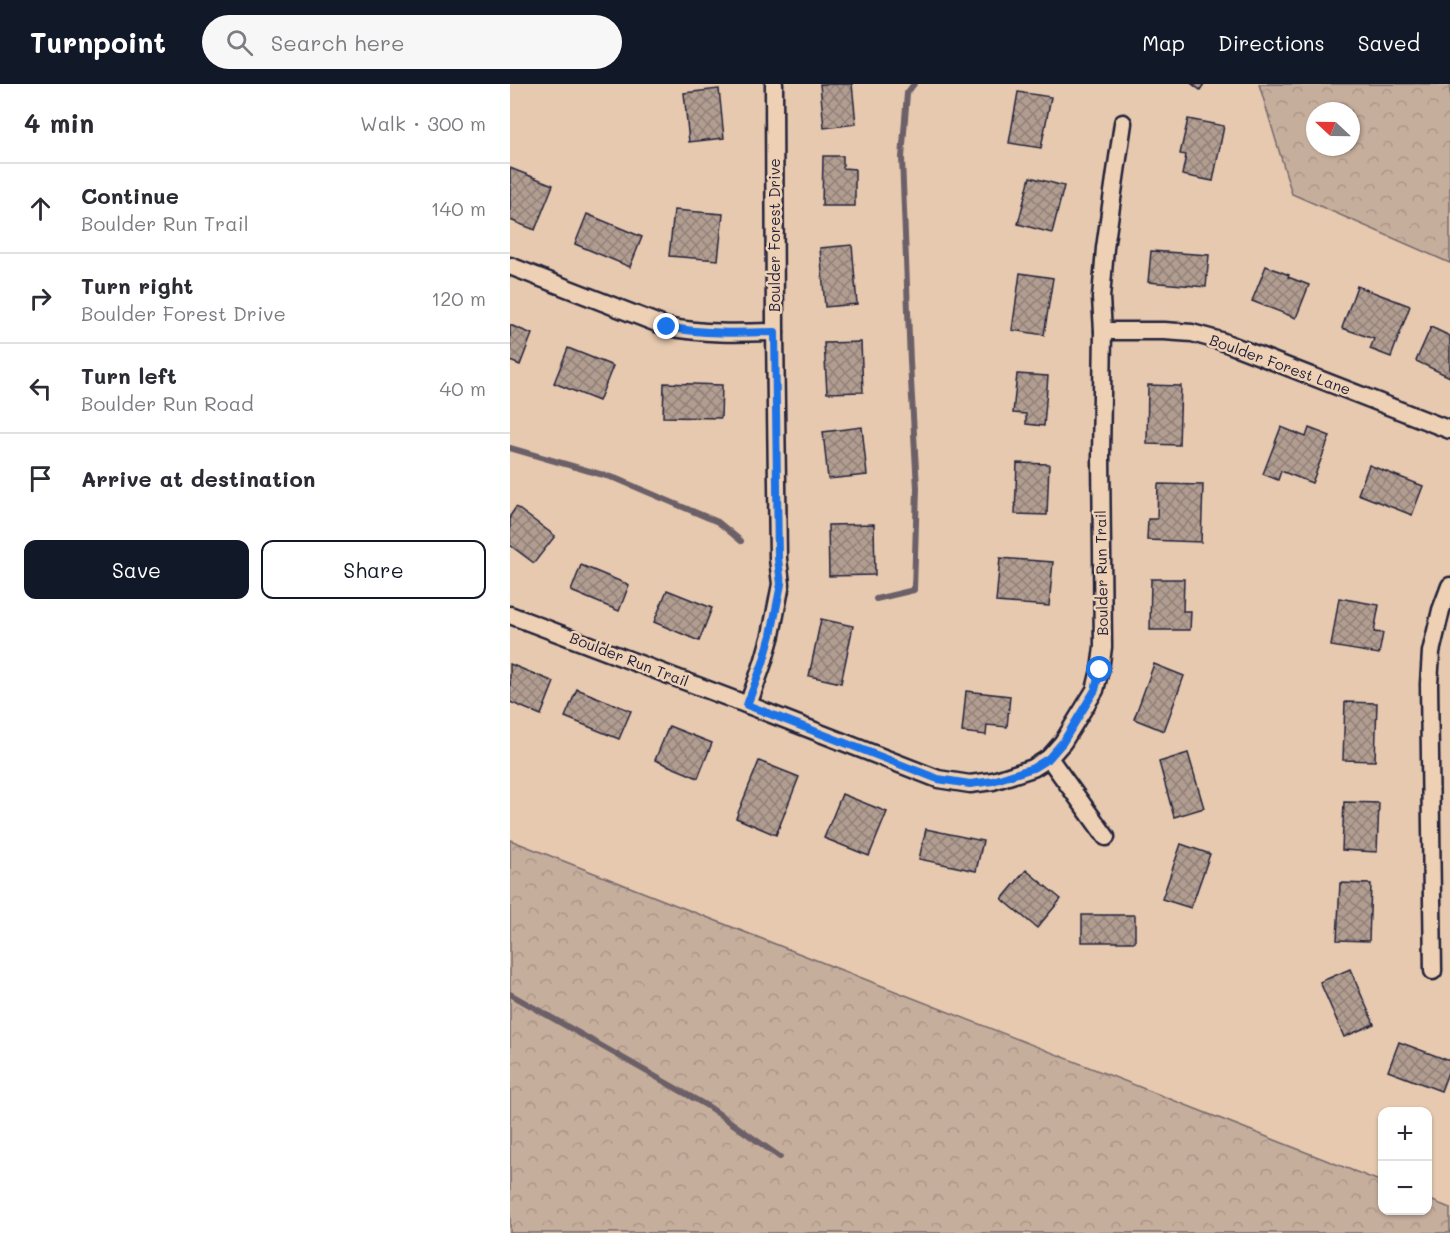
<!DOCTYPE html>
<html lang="en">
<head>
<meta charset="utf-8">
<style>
	body { margin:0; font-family:Mali,sans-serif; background:#f7f7f7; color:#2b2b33 }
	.controls { position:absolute; right:18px; bottom:18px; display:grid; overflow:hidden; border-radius:12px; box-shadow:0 2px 4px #0004 }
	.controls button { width:54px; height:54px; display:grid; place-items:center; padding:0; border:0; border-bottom:2px solid #e1e1e2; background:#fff; color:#2b2b33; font:30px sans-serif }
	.compass { position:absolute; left:796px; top:18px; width:54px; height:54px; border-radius:50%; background:#fff; box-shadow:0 2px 4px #0004; rotate:292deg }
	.stop { position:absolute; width:18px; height:18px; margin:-14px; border:4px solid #1a73e8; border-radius:50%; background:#fff }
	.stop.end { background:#1a73e8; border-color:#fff; box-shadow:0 2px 6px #0008 }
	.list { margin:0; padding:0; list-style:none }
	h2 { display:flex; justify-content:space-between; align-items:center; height:78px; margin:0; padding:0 24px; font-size:26px }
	h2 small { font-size:20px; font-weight:400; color:#7c7c81 }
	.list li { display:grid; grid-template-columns:39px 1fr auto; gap:18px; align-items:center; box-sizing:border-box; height:90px; padding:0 24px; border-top:2px solid #e1e1e2 }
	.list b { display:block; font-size:22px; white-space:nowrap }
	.list p { margin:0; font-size:20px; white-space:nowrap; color:#7c7c81 }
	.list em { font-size:20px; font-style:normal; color:#7c7c81 }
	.actions { display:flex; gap:12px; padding:18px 24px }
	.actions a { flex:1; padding:14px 0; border:2px solid #111827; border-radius:12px; text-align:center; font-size:21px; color:#111827 }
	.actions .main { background:#111827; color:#fff }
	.icon { flex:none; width:33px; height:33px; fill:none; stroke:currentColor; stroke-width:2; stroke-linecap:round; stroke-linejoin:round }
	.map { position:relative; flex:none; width:940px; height:1149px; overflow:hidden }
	header { display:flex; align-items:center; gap:36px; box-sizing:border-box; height:84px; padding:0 30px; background:#111827; color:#fff }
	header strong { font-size:28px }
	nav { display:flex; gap:33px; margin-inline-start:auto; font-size:21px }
	.search { width:420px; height:54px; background:#f7f7f7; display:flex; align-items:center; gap:15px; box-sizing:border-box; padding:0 21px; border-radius:33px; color:#7c7c81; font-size:22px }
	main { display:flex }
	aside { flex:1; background:#fff }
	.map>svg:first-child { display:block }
	.forest { fill:url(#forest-crowns); stroke:#74686c; stroke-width:1.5; fill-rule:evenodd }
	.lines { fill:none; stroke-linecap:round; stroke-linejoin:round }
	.stream { stroke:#6c6167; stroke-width:6 }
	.building { fill:url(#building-cross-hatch); stroke:#22223b; stroke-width:1.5 }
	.minor-casing { stroke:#22223b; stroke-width:21 }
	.minor { stroke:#eed0b4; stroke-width:16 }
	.route { stroke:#1a73e8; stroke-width:8 }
	.labels { text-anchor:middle; stroke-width:5; stroke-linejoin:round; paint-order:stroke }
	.street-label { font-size:15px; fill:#22223b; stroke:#eed0b4 }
</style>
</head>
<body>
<header>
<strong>Turnpoint</strong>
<div class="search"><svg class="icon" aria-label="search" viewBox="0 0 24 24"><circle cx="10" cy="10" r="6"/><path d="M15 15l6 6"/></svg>Search here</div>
<nav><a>Map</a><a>Directions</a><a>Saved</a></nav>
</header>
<main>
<aside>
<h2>4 min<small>Walk · 300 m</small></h2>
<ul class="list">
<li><svg class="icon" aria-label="ahead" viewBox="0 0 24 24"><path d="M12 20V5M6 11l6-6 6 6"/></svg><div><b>Continue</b><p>Boulder Run Trail</p></div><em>140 m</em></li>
<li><svg class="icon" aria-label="right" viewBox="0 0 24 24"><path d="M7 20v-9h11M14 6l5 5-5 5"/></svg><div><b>Turn right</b><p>Boulder Forest Drive</p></div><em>120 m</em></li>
<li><svg class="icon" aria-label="left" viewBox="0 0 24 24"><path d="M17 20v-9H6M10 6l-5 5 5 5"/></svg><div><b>Turn left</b><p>Boulder Run Road</p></div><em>40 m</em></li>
<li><svg class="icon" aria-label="arrive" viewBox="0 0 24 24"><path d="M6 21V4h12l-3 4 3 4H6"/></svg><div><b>Arrive at destination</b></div></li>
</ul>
<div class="actions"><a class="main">Save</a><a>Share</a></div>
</aside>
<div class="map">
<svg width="940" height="1149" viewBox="0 0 940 1149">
	<defs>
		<pattern id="forest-crowns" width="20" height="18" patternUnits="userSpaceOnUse" patternTransform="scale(1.5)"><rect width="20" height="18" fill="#c6ae9c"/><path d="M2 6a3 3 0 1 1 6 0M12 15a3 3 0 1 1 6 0" fill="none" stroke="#aa9587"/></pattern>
		<pattern id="building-cross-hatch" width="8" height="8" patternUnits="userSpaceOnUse" patternTransform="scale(1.5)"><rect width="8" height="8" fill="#b29d91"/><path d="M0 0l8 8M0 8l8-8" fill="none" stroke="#908078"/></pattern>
	</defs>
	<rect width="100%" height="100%" fill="#e6c9af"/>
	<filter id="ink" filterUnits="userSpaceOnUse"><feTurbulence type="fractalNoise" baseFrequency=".0167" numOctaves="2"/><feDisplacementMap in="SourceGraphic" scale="12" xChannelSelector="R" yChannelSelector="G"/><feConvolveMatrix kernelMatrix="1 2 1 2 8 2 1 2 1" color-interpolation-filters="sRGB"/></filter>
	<g filter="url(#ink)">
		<g class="forest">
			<path d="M749,0H940V179L782,110ZM805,27H841V63H805Z"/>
			<polygon points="0,756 872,1098 872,1126 918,1126 918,1115 940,1124 940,1149 0,1149"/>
		</g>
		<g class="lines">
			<g class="stream">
				<polyline points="0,364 107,395 208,438 231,457"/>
				<polyline points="366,515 404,506 407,404 400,278 392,74 397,9 404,0"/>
				<polyline points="0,910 199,1023 270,1073"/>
			</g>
		</g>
		<g class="building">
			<polygon points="310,0 342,0 346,40 314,44"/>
			<polygon points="682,0 694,0 690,6"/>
			<polygon points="209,5 214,54 179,58 174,9"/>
			<polygon points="508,8 541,13 531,64 499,59"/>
			<polygon points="678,35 714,42 703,97 672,91 676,71 670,70"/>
			<polygon points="313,72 333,72 333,84 345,85 345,122 312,122"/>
			<polygon points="0,84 43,101 25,146 0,136"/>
			<polygon points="520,93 554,102 542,149 508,140"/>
			<polygon points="164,126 213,130 208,176 159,172"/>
			<polygon points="77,130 132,153 120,183 65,160"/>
			<polygon points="342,161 347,220 315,223 310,164"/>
			<polygon points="641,167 699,171 696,203 638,198"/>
			<polygon points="756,182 779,191 778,193 799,201 786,234 742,217"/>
			<polygon points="510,189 543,194 534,251 502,246"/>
			<polygon points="847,202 900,222 881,273 860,265 864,255 832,244"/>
			<polygon points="0,241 22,250 10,281 0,277"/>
			<polygon points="921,243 940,252 940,293 906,277"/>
			<polygon points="351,258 353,308 317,309 314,259"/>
			<polygon points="58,264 103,282 89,317 44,299"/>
			<polygon points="507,290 538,292 534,342 516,340 516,330 503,329"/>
			<polygon points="154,299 212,301 211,334 153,333"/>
			<polygon points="638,301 671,302 669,361 637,360"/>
			<polygon points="352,343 357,391 318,395 313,348"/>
			<polygon points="771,343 796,353 799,344 820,352 802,399 771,387 768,396 753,390"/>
			<polygon points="507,379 539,380 537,431 505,430"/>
			<polygon points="859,381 913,402 902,431 848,410"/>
			<polygon points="648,400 693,401 691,458 637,456 638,435 647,435"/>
			<polygon points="6,423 45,452 24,479 0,461 0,432"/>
			<polygon points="364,440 365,491 319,492 318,441"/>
			<polygon points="490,474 543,478 539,522 486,518"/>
			<polygon points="71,481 119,501 109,527 61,507"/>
			<polygon points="641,495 674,495 673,527 681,527 680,546 640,546"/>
			<polygon points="157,506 202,524 189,557 144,538"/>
			<polygon points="829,514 869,521 864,548 873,549 869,570 821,562"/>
			<polygon points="311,535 343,542 331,599 299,592"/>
			<polygon points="0,580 44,598 31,631 0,618"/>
			<polygon points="644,580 674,592 654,647 624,635"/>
			<polygon points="67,605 121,627 109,655 55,633"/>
			<polygon points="456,607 500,612 497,643 477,641 476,651 452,648"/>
			<polygon points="835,618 867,619 865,677 833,676"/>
			<polygon points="159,642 202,659 188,694 145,676"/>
			<polygon points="678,669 694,724 664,733 649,678"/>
			<polygon points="249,677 289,693 266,751 226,734"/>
			<polygon points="332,710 377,728 359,772 314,754"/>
			<polygon points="834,718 869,719 867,768 832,766"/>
			<polygon points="416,745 473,757 466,787 409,775"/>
			<polygon points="671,760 700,770 681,824 652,815"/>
			<polygon points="516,786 551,815 527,844 492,815"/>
			<polygon points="830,799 861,800 859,857 827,856"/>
			<rect x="572" y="831" width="53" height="27"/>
			<polygon points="840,885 864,940 834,953 810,898"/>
			<polygon points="889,958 940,977 940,983 931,1007 878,987"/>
		</g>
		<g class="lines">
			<g class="minor-casing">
				<g id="minor">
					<path d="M0,182L157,243C192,250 228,249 265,248"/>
					<polyline points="593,247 654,247 682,249 711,257 940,346"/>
					<polyline points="0,531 238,621 428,695 460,700 483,697 523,684 539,674 553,658 585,606 590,586 593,563 591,373 593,247 591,214 595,164 613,39"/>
					<polyline points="238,621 253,579 261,551 271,500 268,475 265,248 264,0"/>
					<polyline points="539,674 596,753"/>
					<polyline points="923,887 919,600 921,568 931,526 940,502"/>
				</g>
			</g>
			<use href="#minor" class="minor"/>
		</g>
	</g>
	<g class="lines" filter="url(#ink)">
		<path class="route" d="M157,243C192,250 228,249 265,248L268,475L271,500L261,551L253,579L237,621L428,695L460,700L483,697L523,684L539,674L553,658L585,606L590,586"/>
	</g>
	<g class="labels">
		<g class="street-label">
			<text transform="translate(265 151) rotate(-90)" y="5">Boulder Forest Drive</text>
			<text transform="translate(770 281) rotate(20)" y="5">Boulder Forest Lane</text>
			<text transform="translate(592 489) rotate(-91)" y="5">Boulder Run Trail</text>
			<text transform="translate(119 576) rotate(21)" y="5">Boulder Run Trail</text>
		</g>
	</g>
</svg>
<div class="controls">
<button>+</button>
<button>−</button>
</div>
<svg class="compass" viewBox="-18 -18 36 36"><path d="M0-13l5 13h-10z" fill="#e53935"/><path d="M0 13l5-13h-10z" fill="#7c7c81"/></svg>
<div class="stop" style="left:590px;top:586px"></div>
<div class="stop end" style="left:157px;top:243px"></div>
</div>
</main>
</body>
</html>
